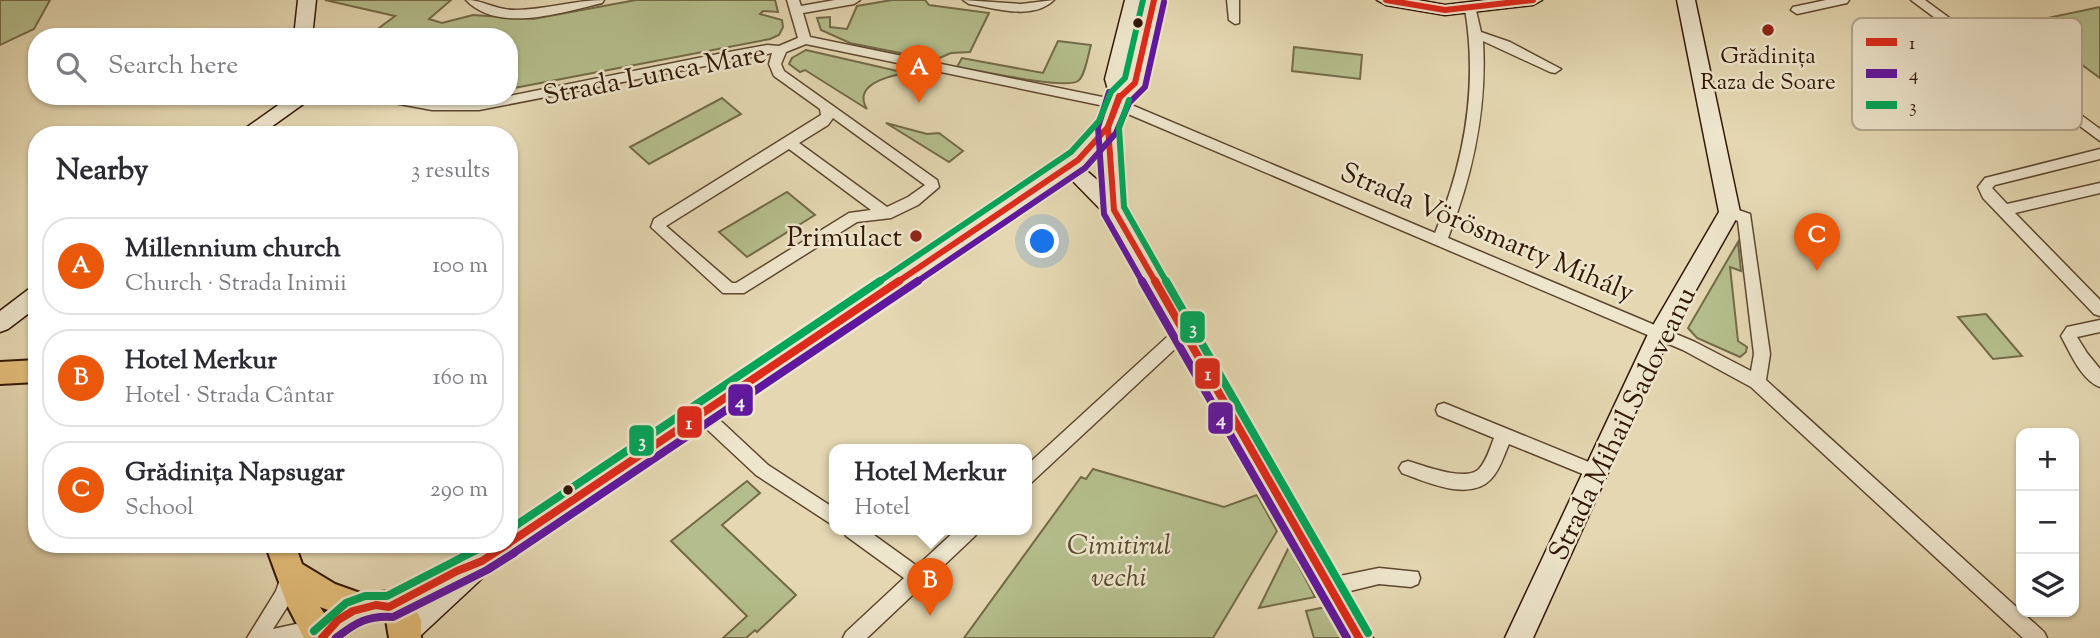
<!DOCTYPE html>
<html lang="en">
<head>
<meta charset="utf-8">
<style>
	body { margin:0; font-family:"Sorts Mill Goudy",serif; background:#f2f2f3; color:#2b2b33 }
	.controls { position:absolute; right:21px; bottom:21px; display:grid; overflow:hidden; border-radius:14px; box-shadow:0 2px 5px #0004 }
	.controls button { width:63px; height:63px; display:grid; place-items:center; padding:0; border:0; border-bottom:2px solid #e1e1e2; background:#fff; color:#2b2b33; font:35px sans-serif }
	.you { position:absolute; left:1043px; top:242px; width:24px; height:24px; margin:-18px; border:5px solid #fff; border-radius:50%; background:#1a73e8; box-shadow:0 0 0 10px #1a73e833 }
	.badge { display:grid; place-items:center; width:46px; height:46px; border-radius:50%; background:#ea580c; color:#fff; font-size:23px; font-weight:700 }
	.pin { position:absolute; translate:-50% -58px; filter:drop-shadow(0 2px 4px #0008) }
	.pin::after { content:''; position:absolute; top:37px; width:24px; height:21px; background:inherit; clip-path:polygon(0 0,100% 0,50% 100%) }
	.popup { position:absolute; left:829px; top:444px; width:203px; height:91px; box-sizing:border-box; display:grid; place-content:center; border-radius:14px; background:#fff; filter:drop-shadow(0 2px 5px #0005); font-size:23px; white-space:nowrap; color:#7c7c81 }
	.popup b { font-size:26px; color:#2b2b33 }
	.popup::after { content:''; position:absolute; left:50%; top:100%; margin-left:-14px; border:14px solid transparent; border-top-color:#fff }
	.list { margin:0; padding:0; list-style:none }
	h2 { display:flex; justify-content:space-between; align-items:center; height:91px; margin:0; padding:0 28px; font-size:30px }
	h2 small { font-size:23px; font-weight:400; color:#7c7c81 }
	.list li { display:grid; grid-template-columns:46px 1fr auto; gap:21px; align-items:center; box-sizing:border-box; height:98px; margin:0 14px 14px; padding:0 14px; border:2px solid #e1e1e2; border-radius:28px }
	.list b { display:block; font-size:26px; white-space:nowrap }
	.list p { margin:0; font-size:23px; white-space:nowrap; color:#7c7c81 }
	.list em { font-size:23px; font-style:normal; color:#7c7c81 }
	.icon { flex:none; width:38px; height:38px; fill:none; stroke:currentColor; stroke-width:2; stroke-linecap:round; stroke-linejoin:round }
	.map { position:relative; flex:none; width:2100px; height:638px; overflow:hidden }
	.search { position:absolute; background:#fff; box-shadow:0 2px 5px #0004; left:28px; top:28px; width:490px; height:77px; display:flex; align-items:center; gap:18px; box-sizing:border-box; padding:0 24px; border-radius:28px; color:#7c7c81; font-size:26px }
	.panel { position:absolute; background:#fff; box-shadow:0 2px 5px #0004; left:28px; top:126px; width:490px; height:427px; border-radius:28px }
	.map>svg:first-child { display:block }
	.green { fill:#b4be8c; stroke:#746a48; stroke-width:2 }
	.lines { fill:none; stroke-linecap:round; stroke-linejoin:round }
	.street-casing { stroke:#5f472f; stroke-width:3 }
	.secondary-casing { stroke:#331704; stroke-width:3 }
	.primary-casing { stroke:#331704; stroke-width:4 }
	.street { fill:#ede5cc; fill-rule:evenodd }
	.secondary { fill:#ede5cc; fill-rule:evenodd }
	.primary { fill:#e2bc78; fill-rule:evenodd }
	.bus-1-far1-casing { stroke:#ede5cc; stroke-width:10 }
	.bus-1-casing { stroke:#ede5cc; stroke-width:13 }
	.bus-2-far1-casing { stroke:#ede5cc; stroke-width:10 }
	.bus-2-casing { stroke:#ede5cc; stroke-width:13 }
	.bus-3-far1-casing { stroke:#ede5cc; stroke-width:10 }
	.bus-3-casing { stroke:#ede5cc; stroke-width:13 }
	.bus-1-far1 { stroke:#dd2a1b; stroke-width:6 }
	.bus-1 { stroke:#dd2a1b; stroke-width:8 }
	.bus-2-far1 { stroke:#6017a0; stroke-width:6 }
	.bus-2 { stroke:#6017a0; stroke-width:8 }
	.bus-3-far1 { stroke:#01a659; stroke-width:6 }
	.bus-3 { stroke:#01a659; stroke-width:8 }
	.bus-dot { fill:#331704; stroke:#ede5cc; stroke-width:2.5 }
	.poi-dot { fill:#8f2418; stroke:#ede5cc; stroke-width:2.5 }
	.labels { text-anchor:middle; stroke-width:5; stroke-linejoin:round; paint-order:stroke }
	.far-poi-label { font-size:23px; fill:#331704; stroke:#ede5cc }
	.street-label { font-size:28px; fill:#331704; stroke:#ede5cc }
	.poi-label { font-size:28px; fill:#331704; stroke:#ede5cc; text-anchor:end }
	.park-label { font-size:28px; font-style:italic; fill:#5a492d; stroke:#ede5cc }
	.key { fill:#ede5cc; stroke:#b5a790; stroke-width:2 }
	.key-label { font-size:19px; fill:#331704 }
	.line-badge { stroke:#ede5cc; stroke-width:2.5 }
	.badge-label { font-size:19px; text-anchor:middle; font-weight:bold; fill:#fff }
</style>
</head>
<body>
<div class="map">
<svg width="2100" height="638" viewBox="0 0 2100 638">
	<rect width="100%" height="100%" fill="#e4d7b1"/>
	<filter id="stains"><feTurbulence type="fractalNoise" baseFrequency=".00286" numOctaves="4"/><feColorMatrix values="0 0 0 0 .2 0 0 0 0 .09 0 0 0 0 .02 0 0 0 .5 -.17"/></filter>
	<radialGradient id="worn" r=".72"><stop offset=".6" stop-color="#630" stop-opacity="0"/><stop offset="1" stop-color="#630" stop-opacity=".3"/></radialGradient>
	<g class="green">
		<polygon points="0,0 50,0 34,29 0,45"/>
		<polygon points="325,0 451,0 429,19 442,23 473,15 533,19 636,0 775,0 778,12 763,11 760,14 782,20 783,27 779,35 770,39 509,89 509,37 363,37 371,34 395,16"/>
		<polygon points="892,0 925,0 929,5 989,13 970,52 951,53 935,60 850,43 821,30 817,18 830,17 830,27 847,29 857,6"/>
		<polygon points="2100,7 2100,78 2024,23"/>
		<polygon points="2005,21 2036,43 2004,49 1975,27"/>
		<path d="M1058,41L1091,45C1088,55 1085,76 1078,81C1066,90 976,70 957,67L962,58L1043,73Z"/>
		<polygon points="1294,47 1362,55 1360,79 1292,71"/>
		<path d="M806,50L906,73C888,76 852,85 867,109L805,70L800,72L789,64L792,58Z"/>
		<polygon points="722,98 741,114 649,164 630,147"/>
		<polygon points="886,123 927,134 939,133 963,151 949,162"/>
		<polygon points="787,192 815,215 747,257 719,232"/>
		<polygon points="1738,242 1741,271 1730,267 1738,341 1747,347 1746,352 1740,357 1697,338 1688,328"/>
		<polygon points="1986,314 2022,356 1993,359 1958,317"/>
		<polygon points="1093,469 1224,507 1257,495 1277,531 1213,638 964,638 1081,477 1086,479"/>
		<polygon points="747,481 760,493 722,525 796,595 757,632 755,630 746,638 723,638 747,616 671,541"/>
		<polygon points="1289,547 1315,597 1259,608"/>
		<polygon points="1326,607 1342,638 1314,638 1306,611"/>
	</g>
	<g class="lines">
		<g class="street-casing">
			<g id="street">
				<path d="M466,0C483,0 496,10 514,10C545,10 574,0 604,0L602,3C563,12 498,34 466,0Z"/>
				<path d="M787,0H799L801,6L835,0H860L854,4L803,13L810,37L1122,101L1435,233C1465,160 1478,86 1465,9L1467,6H1475L1481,32L1510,42L1561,69L1555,73L1550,72L1483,41C1487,110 1473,174 1448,238L1695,342L1751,371L1754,354L1738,221L1725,216L1723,212L1730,207L1750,214L1770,354L1766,380L2044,632L2047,638H2023L1751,387L1683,350L1114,108L806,44L786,52L781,64L784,71L937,180L939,187L918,205L891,218L857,222L744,293H723L651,227L654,219L821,115L820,109L774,76L769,64L772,53L479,110H432L378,100L372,96H402L432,102H479L718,54L767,45L779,46L798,38ZM833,118L925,185L908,197L887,207L799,143L828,125ZM789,149L871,210L849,213L736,283H732L666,226Z"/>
				<path d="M963,0L1021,4L1054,0C1032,21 995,8 969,4Z"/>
				<polygon points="1227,0 1239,0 1239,23 1235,24 1229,20"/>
				<polygon points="1826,0 1849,0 1847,3 1797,14 1791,10 1793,7"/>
				<polygon points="1911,0 1925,0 2100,129 2100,141"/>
				<polygon points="2100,149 2100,159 1995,185 1992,188 2007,204 2100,183 2100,193 2015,213 2100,300 2100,316 2094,314 1983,198 1978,187 1985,178"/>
				<path d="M2100,320V332L2077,337L2087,353L2100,369V387C2081,380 2070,352 2061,336L2067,327Z"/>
				<polygon points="1185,324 1191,326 1193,330 1191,334 1032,482 1026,484 1026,466 1179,326"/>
				<path d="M1444,403L1601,467L1604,472L1601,477L1595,479L1509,444C1504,455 1500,470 1491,479C1470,502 1426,482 1402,473L1399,468L1402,463L1408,461C1424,466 1466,482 1479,469C1487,460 1490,448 1494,438L1438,415L1436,410L1438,405Z"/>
				<polygon points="702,407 708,409 768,465 834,508 834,526 756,475 696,419 694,414 696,409"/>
				<polygon points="843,530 867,530 917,566 956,530 978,530 975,536 867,638 843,638 846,632 904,578 846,536"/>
				<polygon points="1379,568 1418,572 1420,578 1418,584 1411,587 1379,584 1330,596 1323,593 1321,587 1323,581 1330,578"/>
				<polygon points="290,569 297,571 299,577 291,601 273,629 296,624 327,632 330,638 247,638 276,591 283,571"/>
			</g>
		</g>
		<g class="secondary-casing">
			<g id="secondary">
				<polygon points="298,0 316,0 312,37 294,37"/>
				<path d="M1125,0H1143L1125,82L1145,0H1163L1144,83L1128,100L1118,127L1124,210L1373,638H1344L1106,215L1068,176L491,570L418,638H395L392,631L396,622L409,611L389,620L379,616L375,607L379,598L485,544H509V528L1071,155L1099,124L1110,97L1105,79ZM1100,149L1102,184L1082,167Z"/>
				<polygon points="1377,0 1417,0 1445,5 1487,0 1542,0 1533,5 1445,15 1386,5"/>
				<polygon points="1677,0 1695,0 1740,212 1670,336 1533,638 1505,638 1648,334 1719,212"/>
				<polygon points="291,96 313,97 260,135 236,135"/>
				<polygon points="37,287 37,307 8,329 0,332 0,311 29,289"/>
			</g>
		</g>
		<g class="primary-casing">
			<g id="primary">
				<polygon points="37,360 37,382 0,384 0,362"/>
				<path d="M265,544H295L302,564L335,584L363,594L387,591L410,599L421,620V638H389L386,620L366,623L342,638H304L288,607ZM320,607L328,610L324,613Z"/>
			</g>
		</g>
		<use href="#street" class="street"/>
		<use href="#secondary" class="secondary"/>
		<use href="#primary" class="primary"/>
		<g class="bus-1-far1-casing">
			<g id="bus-1-far1">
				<polyline points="1386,0 1445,10 1533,0"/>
				<polyline points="1119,96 1108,127 1114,210 1156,283"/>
				<polyline points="896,283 1078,160 1108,127 1120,97 1135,83 1154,0"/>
			</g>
		</g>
		<g class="bus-1-casing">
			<g id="bus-1">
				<polyline points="1155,281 1359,638"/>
				<polyline points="509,543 899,281"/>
				<polyline points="322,638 338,620 353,611 376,605 389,607 457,571 482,561 508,544"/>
			</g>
		</g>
		<g class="bus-2-far1-casing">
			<g id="bus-2-far1">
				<polyline points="1109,92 1098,127 1104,214 1143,283"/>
				<polyline points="915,283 1085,168 1116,133 1129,103 1145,87 1164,2"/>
			</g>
		</g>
		<g class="bus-2-casing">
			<g id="bus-2">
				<polyline points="1142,281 1347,638"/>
				<polyline points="515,552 918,281"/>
				<path d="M336,638C355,623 368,615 393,617L487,570L514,553"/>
			</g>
		</g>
		<g class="bus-3-far1-casing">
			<g id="bus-3-far1">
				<polyline points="1129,100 1119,128 1124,207 1167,283"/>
				<polyline points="877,283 1071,152 1099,121 1111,92 1125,78 1143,0"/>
			</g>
		</g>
		<g class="bus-3-casing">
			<g id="bus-3">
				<polyline points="1166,281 1368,633"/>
				<polyline points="509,530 880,281"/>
				<polyline points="314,631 346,603 365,596 387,596 488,544"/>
			</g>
		</g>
		<use href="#bus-1-far1" class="bus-1-far1"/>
		<use href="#bus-1" class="bus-1"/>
		<use href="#bus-2-far1" class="bus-2-far1"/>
		<use href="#bus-2" class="bus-2"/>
		<use href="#bus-3-far1" class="bus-3-far1"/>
		<use href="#bus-3" class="bus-3"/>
	</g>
	<g class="bus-dot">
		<circle cx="1138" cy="23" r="6"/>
		<circle cx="568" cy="490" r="6"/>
	</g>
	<g class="poi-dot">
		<circle cx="1768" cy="30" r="7"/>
		<circle cx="916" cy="236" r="7"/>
	</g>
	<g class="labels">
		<g class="far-poi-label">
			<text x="1768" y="63">Grădinița<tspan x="1768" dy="26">Raza de Soare</tspan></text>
		</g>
		<g class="street-label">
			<text transform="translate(654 73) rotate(-11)" y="10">Strada Lunca Mare</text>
			<text transform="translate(1488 231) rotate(23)" y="10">Strada Vörösmarty Mihály</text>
			<text transform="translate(1621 423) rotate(-64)" y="10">Strada Mihail Sadoveanu</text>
		</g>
		<g class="poi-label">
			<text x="902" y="246">Primulact</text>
		</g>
		<g class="park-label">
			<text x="1119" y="554">Cimitirul<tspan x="1119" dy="32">vechi</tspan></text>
		</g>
	</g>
	<rect x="1852" y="18" width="230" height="112" rx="10" class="key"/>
	<rect x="1866" y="38" width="31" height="8" fill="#dd2a1b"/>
	<rect x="1866" y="69" width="31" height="9" fill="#6017a0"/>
	<rect x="1866" y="101" width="31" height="8" fill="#01a659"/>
	<g class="key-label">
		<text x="1909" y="49">1</text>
		<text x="1909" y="80">4</text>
		<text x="1909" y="112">3</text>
	</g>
	<g class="line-badge">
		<rect x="1179" y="310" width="27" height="34" rx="7" fill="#01a659"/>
		<rect x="1194" y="357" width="27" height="33" rx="7" fill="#dd2a1b"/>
		<rect x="727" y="383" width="27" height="34" rx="7" fill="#6017a0"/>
		<rect x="1207" y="401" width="27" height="34" rx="7" fill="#6017a0"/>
		<rect x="676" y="405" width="27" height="34" rx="7" fill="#dd2a1b"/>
		<rect x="628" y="424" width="27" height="33" rx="7" fill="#01a659"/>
	</g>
	<g class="badge-label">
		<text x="1193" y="334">3</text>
		<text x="1208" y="380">1</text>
		<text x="740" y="407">4</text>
		<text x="1221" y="425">4</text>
		<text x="689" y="429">1</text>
		<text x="642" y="447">3</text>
	</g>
	<rect width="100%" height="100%" filter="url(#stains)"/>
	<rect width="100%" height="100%" fill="url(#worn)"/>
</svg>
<div class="controls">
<button>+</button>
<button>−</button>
<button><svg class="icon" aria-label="layers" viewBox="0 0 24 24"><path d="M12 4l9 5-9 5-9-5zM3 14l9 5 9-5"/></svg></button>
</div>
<div class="you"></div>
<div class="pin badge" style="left:919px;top:103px">A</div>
<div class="pin badge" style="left:930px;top:616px">B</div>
<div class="popup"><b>Hotel Merkur</b>Hotel</div>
<div class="pin badge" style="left:1817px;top:271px">C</div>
<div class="search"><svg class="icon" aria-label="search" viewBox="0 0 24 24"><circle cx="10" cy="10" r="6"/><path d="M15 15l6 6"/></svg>Search here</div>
<section class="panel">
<h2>Nearby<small>3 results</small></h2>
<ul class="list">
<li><span class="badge">A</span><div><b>Millennium church</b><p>Church · Strada Inimii</p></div><em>100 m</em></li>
<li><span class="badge">B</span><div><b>Hotel Merkur</b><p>Hotel · Strada Cântar</p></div><em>160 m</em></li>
<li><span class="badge">C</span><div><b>Grădinița Napsugar</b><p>School</p></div><em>290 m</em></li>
</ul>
</section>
</div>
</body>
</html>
